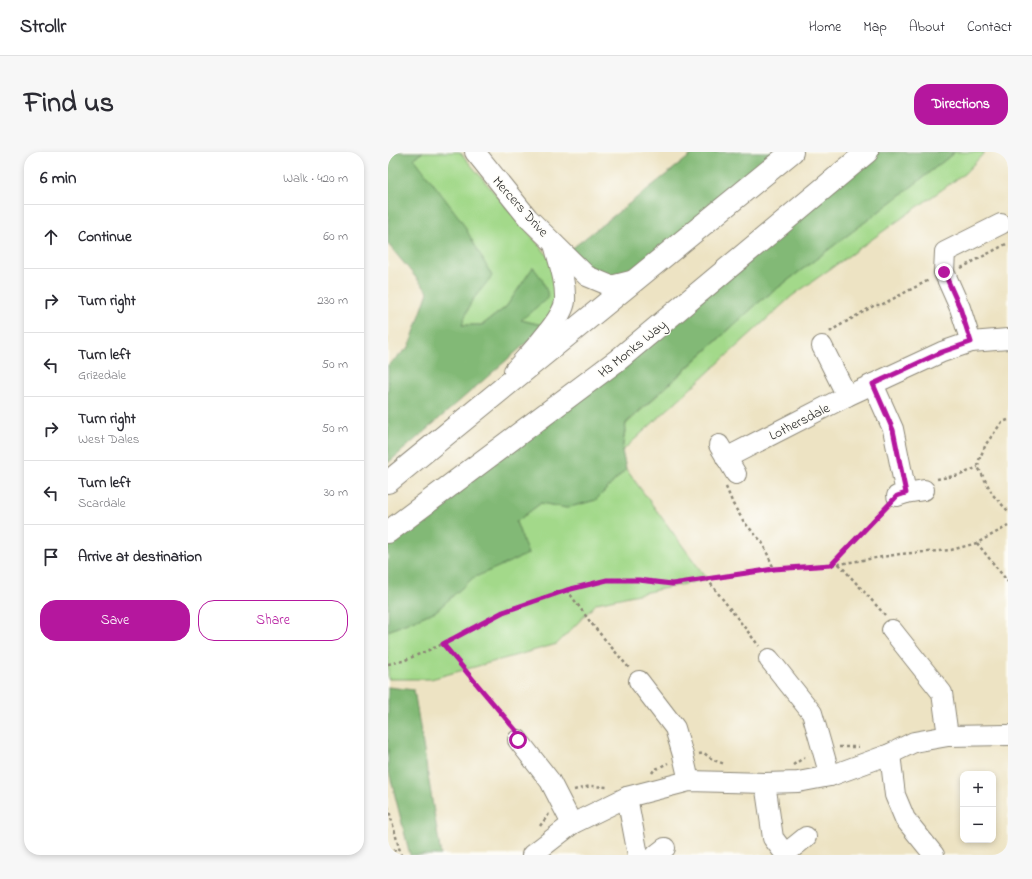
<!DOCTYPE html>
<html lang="en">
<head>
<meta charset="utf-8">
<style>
	body { margin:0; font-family:"Indie Flower",sans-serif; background:#f7f7f7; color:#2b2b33 }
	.controls { position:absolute; right:12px; bottom:12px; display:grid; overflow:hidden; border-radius:8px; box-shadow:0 2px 6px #0003 }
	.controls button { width:36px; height:36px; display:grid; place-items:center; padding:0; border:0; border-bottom:1px solid #e1e1e2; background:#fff; color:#2b2b33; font:20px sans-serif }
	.stop { position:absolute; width:12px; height:12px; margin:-9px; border:3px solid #b5179e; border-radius:50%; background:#fff }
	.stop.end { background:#b5179e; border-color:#fff; box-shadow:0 1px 4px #0008 }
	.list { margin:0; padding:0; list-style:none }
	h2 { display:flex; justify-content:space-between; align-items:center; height:52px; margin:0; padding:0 16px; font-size:17px }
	h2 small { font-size:13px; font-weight:400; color:#7c7c81 }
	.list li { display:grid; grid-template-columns:26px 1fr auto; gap:12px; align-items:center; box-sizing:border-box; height:64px; padding:0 16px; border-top:1px solid #e1e1e2 }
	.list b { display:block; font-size:15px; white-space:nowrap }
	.list p { margin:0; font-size:13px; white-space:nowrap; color:#7c7c81 }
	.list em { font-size:13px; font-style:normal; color:#7c7c81 }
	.actions { display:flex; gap:8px; padding:12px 16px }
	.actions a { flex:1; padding:9px 0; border:1px solid #b5179e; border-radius:16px; text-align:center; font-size:14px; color:#b5179e }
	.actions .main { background:#b5179e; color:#fff }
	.icon { flex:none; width:22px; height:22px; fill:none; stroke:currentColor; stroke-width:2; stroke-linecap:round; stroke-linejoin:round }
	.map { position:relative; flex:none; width:620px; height:703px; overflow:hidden; border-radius:16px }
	header { display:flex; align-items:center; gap:24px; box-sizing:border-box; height:56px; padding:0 20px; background:#fff; border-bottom:1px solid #e1e1e2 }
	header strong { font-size:19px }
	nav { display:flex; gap:22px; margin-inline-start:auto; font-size:14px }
	.intro { display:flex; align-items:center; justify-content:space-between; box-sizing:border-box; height:96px; padding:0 24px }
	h1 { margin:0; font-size:28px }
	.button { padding:10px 18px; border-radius:16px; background:#b5179e; color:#fff; font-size:14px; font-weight:700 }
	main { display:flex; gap:24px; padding:0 24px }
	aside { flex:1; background:#fff; border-radius:16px; box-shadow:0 2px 6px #0003 }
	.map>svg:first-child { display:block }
	.green { fill:#a3d98a; stroke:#67825a }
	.forest { fill:#82b976; stroke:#567250 }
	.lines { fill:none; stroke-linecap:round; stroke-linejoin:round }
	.minor-casing { stroke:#8c8777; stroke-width:22 }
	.major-casing { stroke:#8c8777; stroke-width:24 }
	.path { stroke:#8c8777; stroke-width:2.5; stroke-dasharray:3 3; stroke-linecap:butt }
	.minor { stroke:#fff; stroke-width:20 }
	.major { stroke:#fff; stroke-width:22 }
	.route { stroke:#b5179e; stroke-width:5 }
	.labels { text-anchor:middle; stroke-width:3; stroke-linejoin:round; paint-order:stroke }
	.street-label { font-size:14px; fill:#2b2b2b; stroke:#fdfcf7 }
</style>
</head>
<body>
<header>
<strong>Strollr</strong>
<nav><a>Home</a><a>Map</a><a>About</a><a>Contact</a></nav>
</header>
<div class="intro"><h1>Find us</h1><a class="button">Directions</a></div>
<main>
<aside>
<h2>6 min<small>Walk · 420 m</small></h2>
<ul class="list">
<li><svg class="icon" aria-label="ahead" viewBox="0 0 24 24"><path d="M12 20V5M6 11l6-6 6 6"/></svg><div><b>Continue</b></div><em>60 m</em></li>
<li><svg class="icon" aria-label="right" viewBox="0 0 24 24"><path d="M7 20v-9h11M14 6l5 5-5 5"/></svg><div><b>Turn right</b></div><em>230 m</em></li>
<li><svg class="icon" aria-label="left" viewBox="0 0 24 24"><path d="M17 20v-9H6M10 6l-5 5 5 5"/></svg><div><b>Turn left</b><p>Grizedale</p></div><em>50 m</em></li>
<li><svg class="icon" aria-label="right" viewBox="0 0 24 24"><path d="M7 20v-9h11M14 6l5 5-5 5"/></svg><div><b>Turn right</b><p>West Dales</p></div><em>50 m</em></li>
<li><svg class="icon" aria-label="left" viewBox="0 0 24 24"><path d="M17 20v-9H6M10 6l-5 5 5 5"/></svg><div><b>Turn left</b><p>Scardale</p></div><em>30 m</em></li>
<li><svg class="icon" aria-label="arrive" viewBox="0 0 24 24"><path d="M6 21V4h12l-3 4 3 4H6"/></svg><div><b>Arrive at destination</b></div></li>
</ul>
<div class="actions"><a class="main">Save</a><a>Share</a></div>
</aside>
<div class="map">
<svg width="620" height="703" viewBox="0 0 620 703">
	<rect width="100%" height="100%" fill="#fdfcf7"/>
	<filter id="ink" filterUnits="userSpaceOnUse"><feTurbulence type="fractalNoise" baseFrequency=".025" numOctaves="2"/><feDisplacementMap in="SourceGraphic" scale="8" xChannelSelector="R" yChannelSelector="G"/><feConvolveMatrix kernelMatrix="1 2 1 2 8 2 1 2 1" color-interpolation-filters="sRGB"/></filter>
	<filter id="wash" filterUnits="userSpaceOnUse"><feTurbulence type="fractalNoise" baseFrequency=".012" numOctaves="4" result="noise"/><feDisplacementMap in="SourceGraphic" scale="16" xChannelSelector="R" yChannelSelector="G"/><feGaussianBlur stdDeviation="0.9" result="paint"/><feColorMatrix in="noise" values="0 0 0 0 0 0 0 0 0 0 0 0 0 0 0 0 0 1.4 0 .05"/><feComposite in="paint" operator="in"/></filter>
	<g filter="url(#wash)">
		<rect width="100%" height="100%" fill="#ede3c3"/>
		<g class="green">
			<polygon points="35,0 72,0 161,105 171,138 158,174 133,168 146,115 118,155 94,173 74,173 83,150 103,124 26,6"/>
			<polygon points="567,0 597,0 576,22 404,144 234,299 238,272 370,151 518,39"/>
			<polygon points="238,317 319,427 209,451 169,492 43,527 0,527 0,479 48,459 84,426 140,402 128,370 153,351 178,356 208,348"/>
		</g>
		<g class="forest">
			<polygon points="0,0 35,0 26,6 73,68 104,124 83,150 74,173 94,173 118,155 145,115 154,127 161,145 133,168 158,174 0,311 0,213 21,195 40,140 0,92"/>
			<polygon points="307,0 401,0 234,125 205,123 182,98"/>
			<polygon points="479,0 567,0 518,39 370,151 238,271 234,299 238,317 208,348 178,356 153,351 128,370 140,402 85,426 48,459 0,479 0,380"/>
			<polygon points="0,535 26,538 53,703 22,703 0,616"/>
		</g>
	</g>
	<g filter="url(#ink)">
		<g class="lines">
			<g class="minor-casing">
				<g id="minor">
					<polyline points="87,0 140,66 199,124 223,134 247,128"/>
					<polyline points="583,190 572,156 556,120 557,100 613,72"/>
					<polyline points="434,194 459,244"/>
					<path d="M126,219C139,204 175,168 177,149C178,129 171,111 166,92"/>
					<polyline points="485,232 505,277 518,341 509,344"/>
					<polyline points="331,293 348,322"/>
					<polyline points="338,306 459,244 554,200 583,190 620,187"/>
					<polyline points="518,341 536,338"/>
					<polyline points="504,478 554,541 560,584"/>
					<polyline points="381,507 424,561 442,624"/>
					<polyline points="251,529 287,576 295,603 301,629"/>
					<polyline points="130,588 162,629 184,672"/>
					<polyline points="502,602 507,643 517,667 546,703"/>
					<polyline points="377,631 385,686 398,703"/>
					<polyline points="239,645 250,703"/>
					<polyline points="397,702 418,685"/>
					<polyline points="144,703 184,672 239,645 301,629 377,631 410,630 442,624 502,602 526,590 560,584 620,583"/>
					<polyline points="268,703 277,696"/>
				</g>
			</g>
			<g class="major-casing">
				<g id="major">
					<polyline points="0,330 404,0"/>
					<polyline points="0,380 231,207 479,0"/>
				</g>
			</g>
			<g class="path">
				<polyline points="573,116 620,91"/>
				<polyline points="442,180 444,178 487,153 493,153 541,128"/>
				<polyline points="620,268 614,270 598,292 591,308 590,315 605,343 620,359"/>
				<polyline points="549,327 572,323 590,315"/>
				<polyline points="338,335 345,352 356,370 374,390 386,417"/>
				<polyline points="589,391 620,430"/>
				<polyline points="451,412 497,463"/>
				<polyline points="443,413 497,356"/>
				<polyline points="319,427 371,494"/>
				<polyline points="179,438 203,471 241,516"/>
				<polyline points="55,492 123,573"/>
				<polyline points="0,512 15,509 55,492 115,460 179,438 219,428 251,428 284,432 386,417 451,412 512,402 563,398 589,391 620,374"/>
				<polyline points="451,595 470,595"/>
				<polyline points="311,602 316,601 325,608 337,612"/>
				<polyline points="405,613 420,603"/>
				<polyline points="264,621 266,618 280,611"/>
				<polyline points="186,638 203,634 220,635"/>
				<polyline points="0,655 13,703"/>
				<polyline points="152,674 161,662"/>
				<polyline points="0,701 11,697"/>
			</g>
			<use href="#minor" class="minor"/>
			<use href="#major" class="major"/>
		</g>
	</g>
	<g class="lines" filter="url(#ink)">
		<polyline class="route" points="130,588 131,582 55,492 115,460 179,438 219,428 251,428 284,432 386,417 443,413 509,344 518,341 505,278 485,232 554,200 583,190 572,156 556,120"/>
	</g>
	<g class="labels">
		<g class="street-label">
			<text transform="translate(133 54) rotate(48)" y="5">Mercers Drive</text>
			<text transform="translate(244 196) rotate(-39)" y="5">H3 Monks Way</text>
			<text transform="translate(411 269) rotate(-27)" y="5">Lothersdale</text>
		</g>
	</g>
</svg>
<div class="controls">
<button>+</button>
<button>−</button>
</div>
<div class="stop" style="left:130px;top:588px"></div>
<div class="stop end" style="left:556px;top:120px"></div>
</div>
</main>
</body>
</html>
